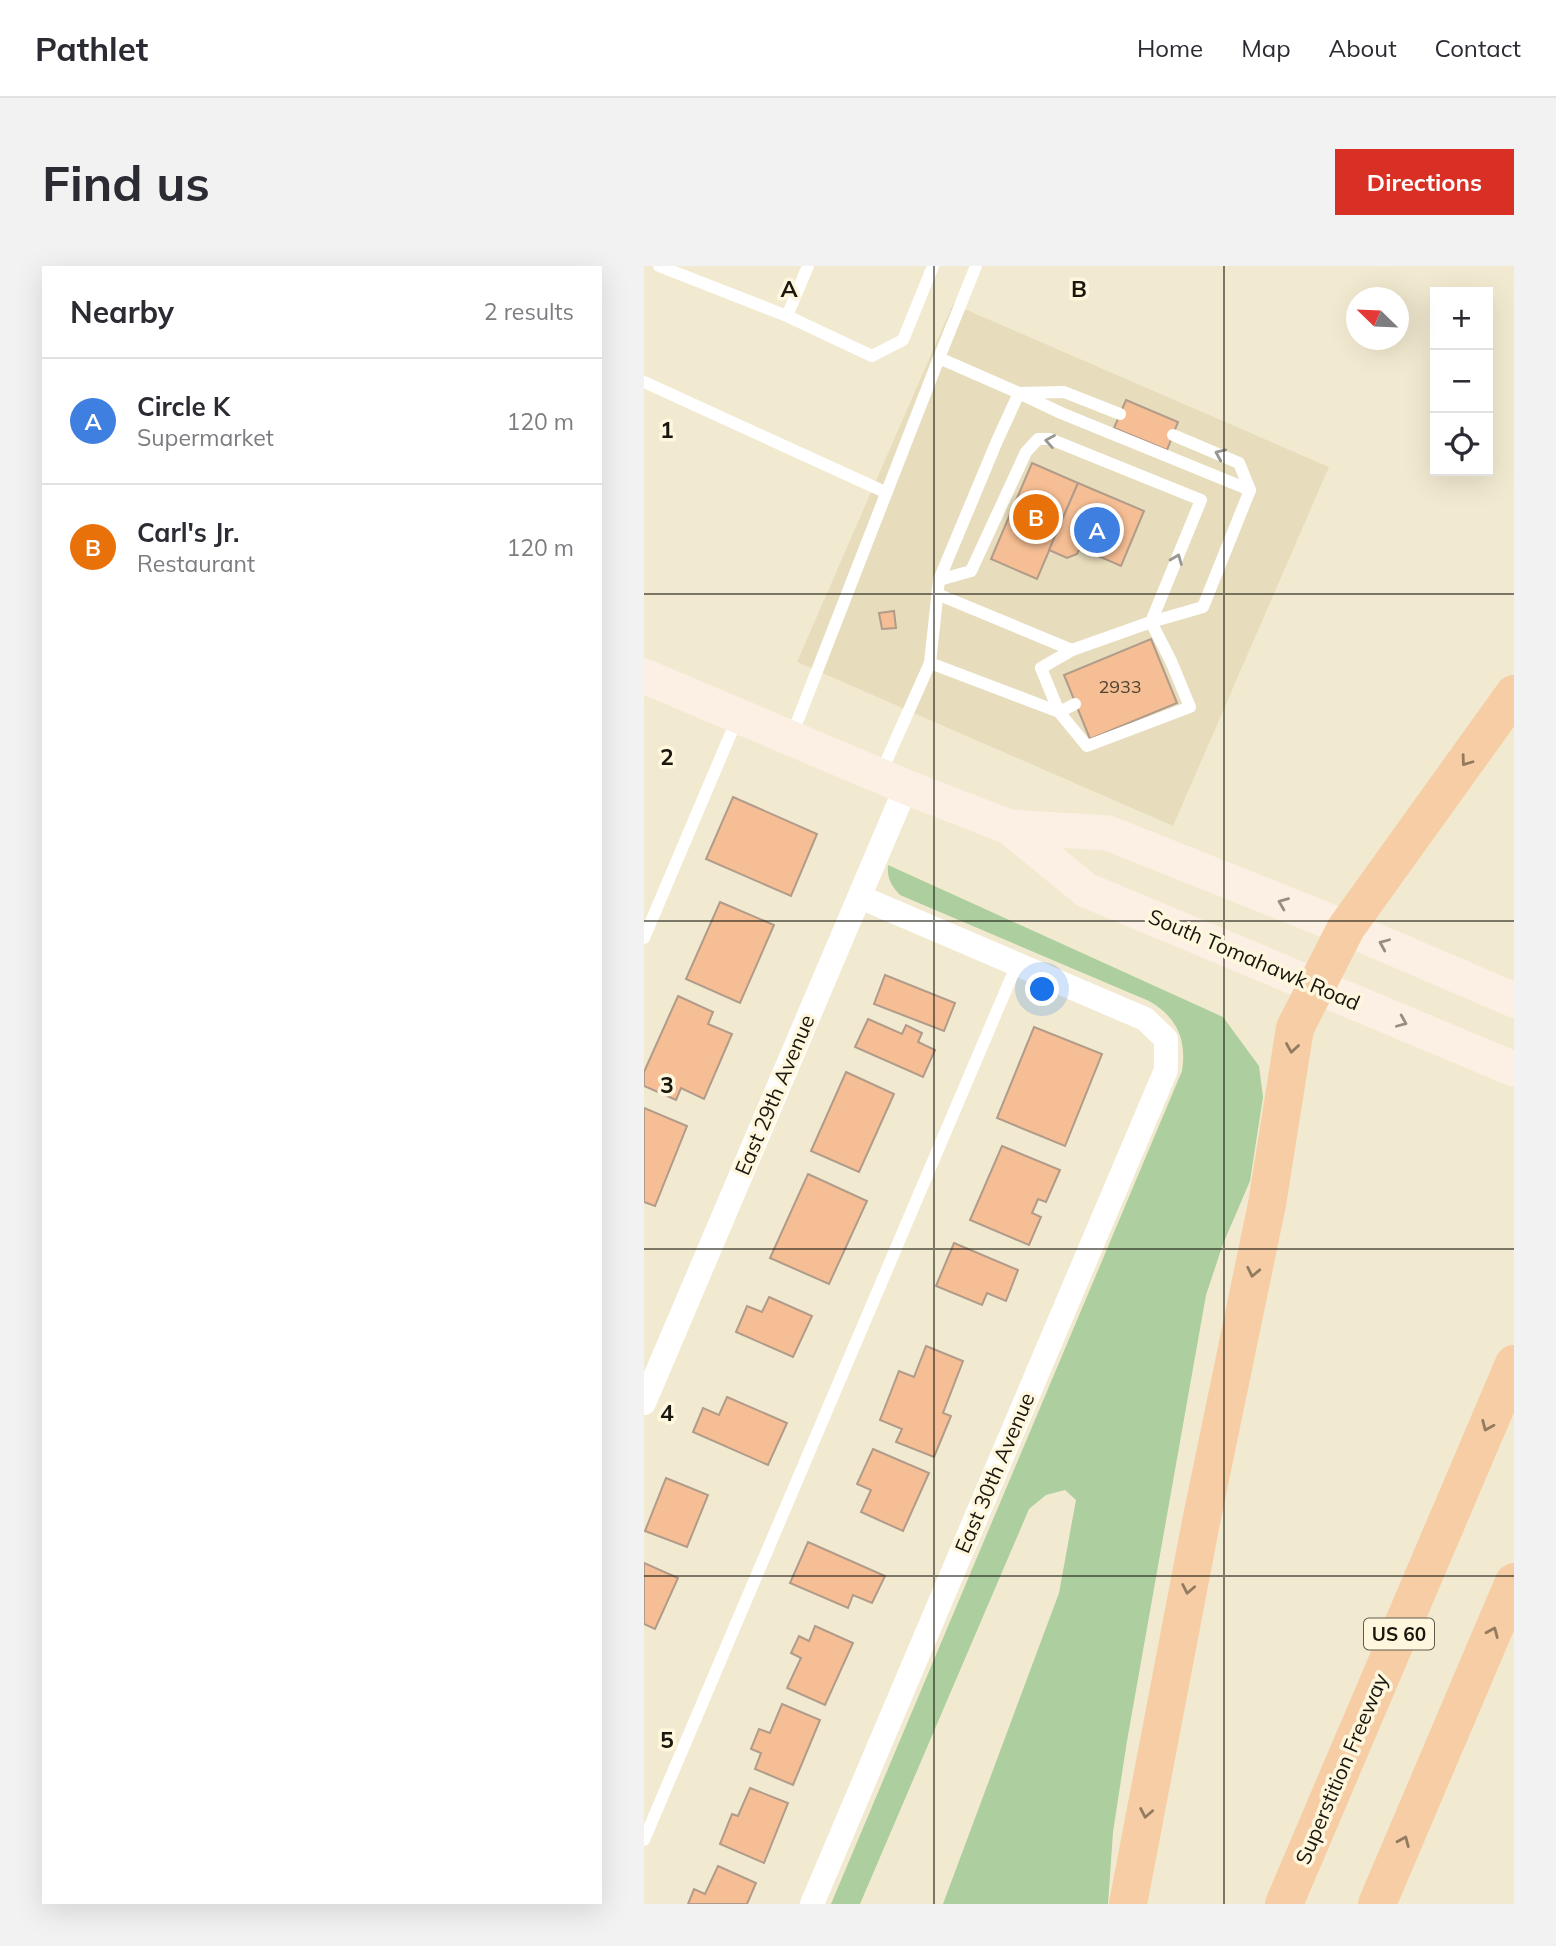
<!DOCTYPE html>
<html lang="en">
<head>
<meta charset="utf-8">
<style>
	body { margin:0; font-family:Mulish,sans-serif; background:#f2f2f3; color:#2b2b33 }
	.controls { position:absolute; right:21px; top:21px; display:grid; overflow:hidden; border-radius:0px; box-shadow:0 7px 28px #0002 }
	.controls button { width:63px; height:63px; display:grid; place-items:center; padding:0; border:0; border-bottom:2px solid #e1e1e2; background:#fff; color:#2b2b33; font:35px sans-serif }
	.compass { position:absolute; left:702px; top:21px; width:63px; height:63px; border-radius:50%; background:#fff; box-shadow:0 7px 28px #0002; rotate:293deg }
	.you { position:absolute; left:399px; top:724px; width:24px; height:24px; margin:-18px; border:5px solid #fff; border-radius:50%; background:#1a73e8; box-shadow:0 0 0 10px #1a73e833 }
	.badge { display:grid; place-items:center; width:46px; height:46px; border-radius:50%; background:#d93025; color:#fff; font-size:23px; font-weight:700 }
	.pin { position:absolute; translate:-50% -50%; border:4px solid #fff; box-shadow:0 2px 7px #0006 }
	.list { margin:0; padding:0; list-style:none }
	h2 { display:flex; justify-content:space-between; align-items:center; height:91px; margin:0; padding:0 28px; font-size:30px }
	h2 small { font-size:23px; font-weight:400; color:#7c7c81 }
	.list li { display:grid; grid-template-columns:46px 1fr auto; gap:21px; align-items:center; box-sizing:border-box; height:126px; padding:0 28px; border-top:2px solid #e1e1e2 }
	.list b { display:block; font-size:26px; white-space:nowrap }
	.list p { margin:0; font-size:23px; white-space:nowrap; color:#7c7c81 }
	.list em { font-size:23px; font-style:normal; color:#7c7c81 }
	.icon { flex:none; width:38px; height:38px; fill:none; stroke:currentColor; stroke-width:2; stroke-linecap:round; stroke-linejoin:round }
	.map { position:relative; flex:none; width:870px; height:1638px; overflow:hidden; border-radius:0px }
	header { display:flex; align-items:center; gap:42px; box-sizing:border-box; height:98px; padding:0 35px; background:#fff; border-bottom:2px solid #e1e1e2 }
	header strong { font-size:33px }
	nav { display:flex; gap:38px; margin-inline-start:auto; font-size:24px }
	.intro { display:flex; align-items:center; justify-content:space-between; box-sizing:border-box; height:168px; padding:0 42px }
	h1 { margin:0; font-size:49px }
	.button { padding:18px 32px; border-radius:0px; background:#d93025; color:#fff; font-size:24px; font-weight:700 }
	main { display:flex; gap:42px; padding:0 42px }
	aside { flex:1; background:#fff; border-radius:0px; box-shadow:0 7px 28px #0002 }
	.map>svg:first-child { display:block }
	.built { fill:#e7ddbc }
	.green { fill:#adce9e }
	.building { fill:#f6be94; stroke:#b19b8a; stroke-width:2 }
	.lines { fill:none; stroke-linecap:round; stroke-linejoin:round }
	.lane { stroke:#fff; stroke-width:12 }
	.street { stroke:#fff; stroke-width:24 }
	.secondary { stroke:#fcf0e4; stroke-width:35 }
	.highway { stroke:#f6cda4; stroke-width:38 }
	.oneway { stroke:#989793 }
	.oneway2 { stroke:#937b60 }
	.oneway3 { stroke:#968e84 }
	.grid { fill:none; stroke:#19170e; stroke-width:2; stroke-opacity:0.55 }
	.labels { text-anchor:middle; stroke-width:7; stroke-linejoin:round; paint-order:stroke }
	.number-label { font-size:18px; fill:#504130 }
	.shield { fill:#fff7dd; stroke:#5e5a4c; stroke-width:2 }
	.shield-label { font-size:19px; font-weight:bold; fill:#19170e }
	.street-label { font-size:21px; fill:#19170e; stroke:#fff7dd }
	.grid-label { font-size:23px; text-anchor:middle; font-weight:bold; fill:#19170e; stroke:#fff7dd; stroke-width:7; stroke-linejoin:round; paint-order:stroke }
</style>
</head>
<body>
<header>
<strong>Pathlet</strong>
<nav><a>Home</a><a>Map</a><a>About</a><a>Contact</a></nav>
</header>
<div class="intro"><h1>Find us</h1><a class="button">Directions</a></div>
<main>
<aside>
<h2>Nearby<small>2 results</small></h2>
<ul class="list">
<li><span class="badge" style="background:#3f7fe0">A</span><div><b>Circle K</b><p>Supermarket</p></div><em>120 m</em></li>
<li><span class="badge" style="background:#e8710a">B</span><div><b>Carl's Jr.</b><p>Restaurant</p></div><em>120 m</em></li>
</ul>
</aside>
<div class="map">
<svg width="870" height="1638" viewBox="0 0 870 1638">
	<rect width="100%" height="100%" fill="#f2ead0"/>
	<polygon class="built" points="309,38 685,201 529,560 153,396"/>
	<path class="green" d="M244,599L579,751L615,800L619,831L606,915L579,978L562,1029L483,1475L469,1566L464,1638H299L415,1327L432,1234L421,1224L402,1229L385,1243L216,1638H187L538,805C543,774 533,751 505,735L256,629C247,619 243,613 244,599Z"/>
	<g class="building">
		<polygon points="482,134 534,156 523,184 470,162"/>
		<polygon points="388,197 434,217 393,313 347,293"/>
		<polygon points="434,217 500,245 477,300 436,282 433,288 423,292 405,284"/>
		<polygon points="250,345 252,362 238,363 235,347"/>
		<polygon points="507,373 533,437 446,473 420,409"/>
		<polygon points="89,531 173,568 147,630 62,593"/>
		<polygon points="76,636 130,659 96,737 42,713"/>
		<polygon points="241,709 311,737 300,765 230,738"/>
		<polygon points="34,730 69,746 64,758 88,768 60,833 37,822 32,834 0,820 0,806"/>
		<polygon points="224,753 258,768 262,759 278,767 274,776 291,784 279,811 211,781"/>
		<polygon points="390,761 458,788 421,880 353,852"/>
		<polygon points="202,806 250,828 215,906 167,885"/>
		<polygon points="0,842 43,860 11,940 0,936"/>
		<polygon points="358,880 416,904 402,936 394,933 388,947 397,951 385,979 326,954"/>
		<polygon points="164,908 223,935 185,1018 126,992"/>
		<polygon points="310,977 374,1004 362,1035 343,1027 338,1039 292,1020"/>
		<polygon points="125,1031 168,1050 149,1091 92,1066 103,1040 118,1046"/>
		<polygon points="282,1080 319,1095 299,1147 307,1150 290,1191 252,1176 258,1163 236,1154 255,1105 270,1111"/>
		<polygon points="83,1131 143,1157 124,1199 49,1166 59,1142 75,1149"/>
		<polygon points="229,1183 285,1207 259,1265 217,1246 227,1224 213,1218"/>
		<polygon points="22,1212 64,1229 43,1281 1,1265"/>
		<polygon points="164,1276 241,1310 228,1337 209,1329 204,1342 146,1317"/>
		<polygon points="0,1297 34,1312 11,1363 0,1358"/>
		<polygon points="171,1360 209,1377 181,1439 143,1422 157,1392 147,1387 155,1370 165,1375"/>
		<polygon points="138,1438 176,1454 149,1519 111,1503 117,1487 107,1483 115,1463 126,1467"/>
		<polygon points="106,1522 144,1537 120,1597 76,1578 88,1548 94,1550"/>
		<polygon points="74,1600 112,1617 103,1638 44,1638 50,1623 61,1628"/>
	</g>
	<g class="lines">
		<g class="lane">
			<polyline points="15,0 143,50 228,90 259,74 289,0"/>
			<polyline points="143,50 164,0"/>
			<polyline points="295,92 332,0"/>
			<polyline points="0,116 241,226"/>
			<polyline points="529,169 595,197 606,224"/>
			<polyline points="295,314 327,305 382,186 394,173 406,173 557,234 507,356"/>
			<polyline points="293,328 428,384"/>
			<polyline points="286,397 415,446 443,480 546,441 527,395 507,356 428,384 397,402 415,446 431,438"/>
			<polyline points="148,469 295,92 375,127 420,126 476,148"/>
			<polyline points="236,509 286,397 295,314 353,175 375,127 417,147 606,224 559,341 507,356"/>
			<polyline points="0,672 93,453"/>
			<polyline points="0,1574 373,698"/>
		</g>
		<g class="street">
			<polyline points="0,1137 262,521"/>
			<polyline points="168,1638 522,804 522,773 501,753 216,631"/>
		</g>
		<g class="secondary">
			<polyline points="0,410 262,521 365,561 464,567 702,662 870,734"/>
			<polyline points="365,561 442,624 870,803"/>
		</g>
		<g class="highway">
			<polyline points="484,1638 557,1256 623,938 651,762 702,662 870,428"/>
			<polyline points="640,1638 870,1098"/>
			<polyline points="733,1638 870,1316"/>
		</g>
	</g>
	<defs><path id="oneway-chevron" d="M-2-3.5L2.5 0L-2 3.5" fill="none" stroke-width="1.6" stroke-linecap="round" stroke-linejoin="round" transform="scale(1.75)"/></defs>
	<g class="oneway">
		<use href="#oneway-chevron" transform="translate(406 175) rotate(-170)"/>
		<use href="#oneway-chevron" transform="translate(576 188) rotate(-156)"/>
		<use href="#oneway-chevron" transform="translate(533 293) rotate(-68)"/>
	</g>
	<g class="oneway2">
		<use href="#oneway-chevron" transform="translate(822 495) rotate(126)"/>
		<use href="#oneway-chevron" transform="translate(648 782) rotate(99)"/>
		<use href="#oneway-chevron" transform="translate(609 1006) rotate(102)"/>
		<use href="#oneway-chevron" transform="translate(843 1160) rotate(113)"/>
		<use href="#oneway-chevron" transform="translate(544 1323) rotate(101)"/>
		<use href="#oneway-chevron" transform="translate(849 1366) rotate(-67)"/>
		<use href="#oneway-chevron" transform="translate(502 1547) rotate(101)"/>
		<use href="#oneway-chevron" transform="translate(760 1575) rotate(-67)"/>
	</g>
	<g class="oneway3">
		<use href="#oneway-chevron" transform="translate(639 637) rotate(-158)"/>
		<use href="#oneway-chevron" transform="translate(740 678) rotate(-157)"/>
		<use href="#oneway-chevron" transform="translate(758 756) rotate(23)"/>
	</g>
	<path class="grid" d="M290,0V1638M580,0V1638M0,328H870M0,655H870M0,983H870M0,1310H870"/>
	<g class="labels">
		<g class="number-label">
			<text x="476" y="427">2933</text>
		</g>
		<rect class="shield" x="720" y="1352.5" width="70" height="31" rx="5"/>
		<g class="shield-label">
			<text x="755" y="1375">US 60</text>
		</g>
		<g class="street-label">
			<text transform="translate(610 694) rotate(23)" y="7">South Tomahawk Road</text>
			<text transform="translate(131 829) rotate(-67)" y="7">East 29th Avenue</text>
			<text transform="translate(351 1207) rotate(-67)" y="7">East 30th Avenue</text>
			<text transform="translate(698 1503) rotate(-67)" y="7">Superstition Freeway</text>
		</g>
	</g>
	<g class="grid-label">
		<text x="145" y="31">A</text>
		<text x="435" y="31">B</text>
		<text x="23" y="172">1</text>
		<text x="23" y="499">2</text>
		<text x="23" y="827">3</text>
		<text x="23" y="1155">4</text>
		<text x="23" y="1482">5</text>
	</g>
</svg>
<div class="controls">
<button>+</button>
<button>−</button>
<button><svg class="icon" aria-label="locate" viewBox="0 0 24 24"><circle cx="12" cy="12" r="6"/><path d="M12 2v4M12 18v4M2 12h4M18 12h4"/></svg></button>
</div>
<svg class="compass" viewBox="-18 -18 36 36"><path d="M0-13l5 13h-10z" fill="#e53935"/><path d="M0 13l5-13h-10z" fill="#7c7c81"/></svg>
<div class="you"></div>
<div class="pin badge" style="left:453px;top:264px;background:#3f7fe0">A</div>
<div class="pin badge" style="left:392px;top:251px;background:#e8710a">B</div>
</div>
</main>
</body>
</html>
